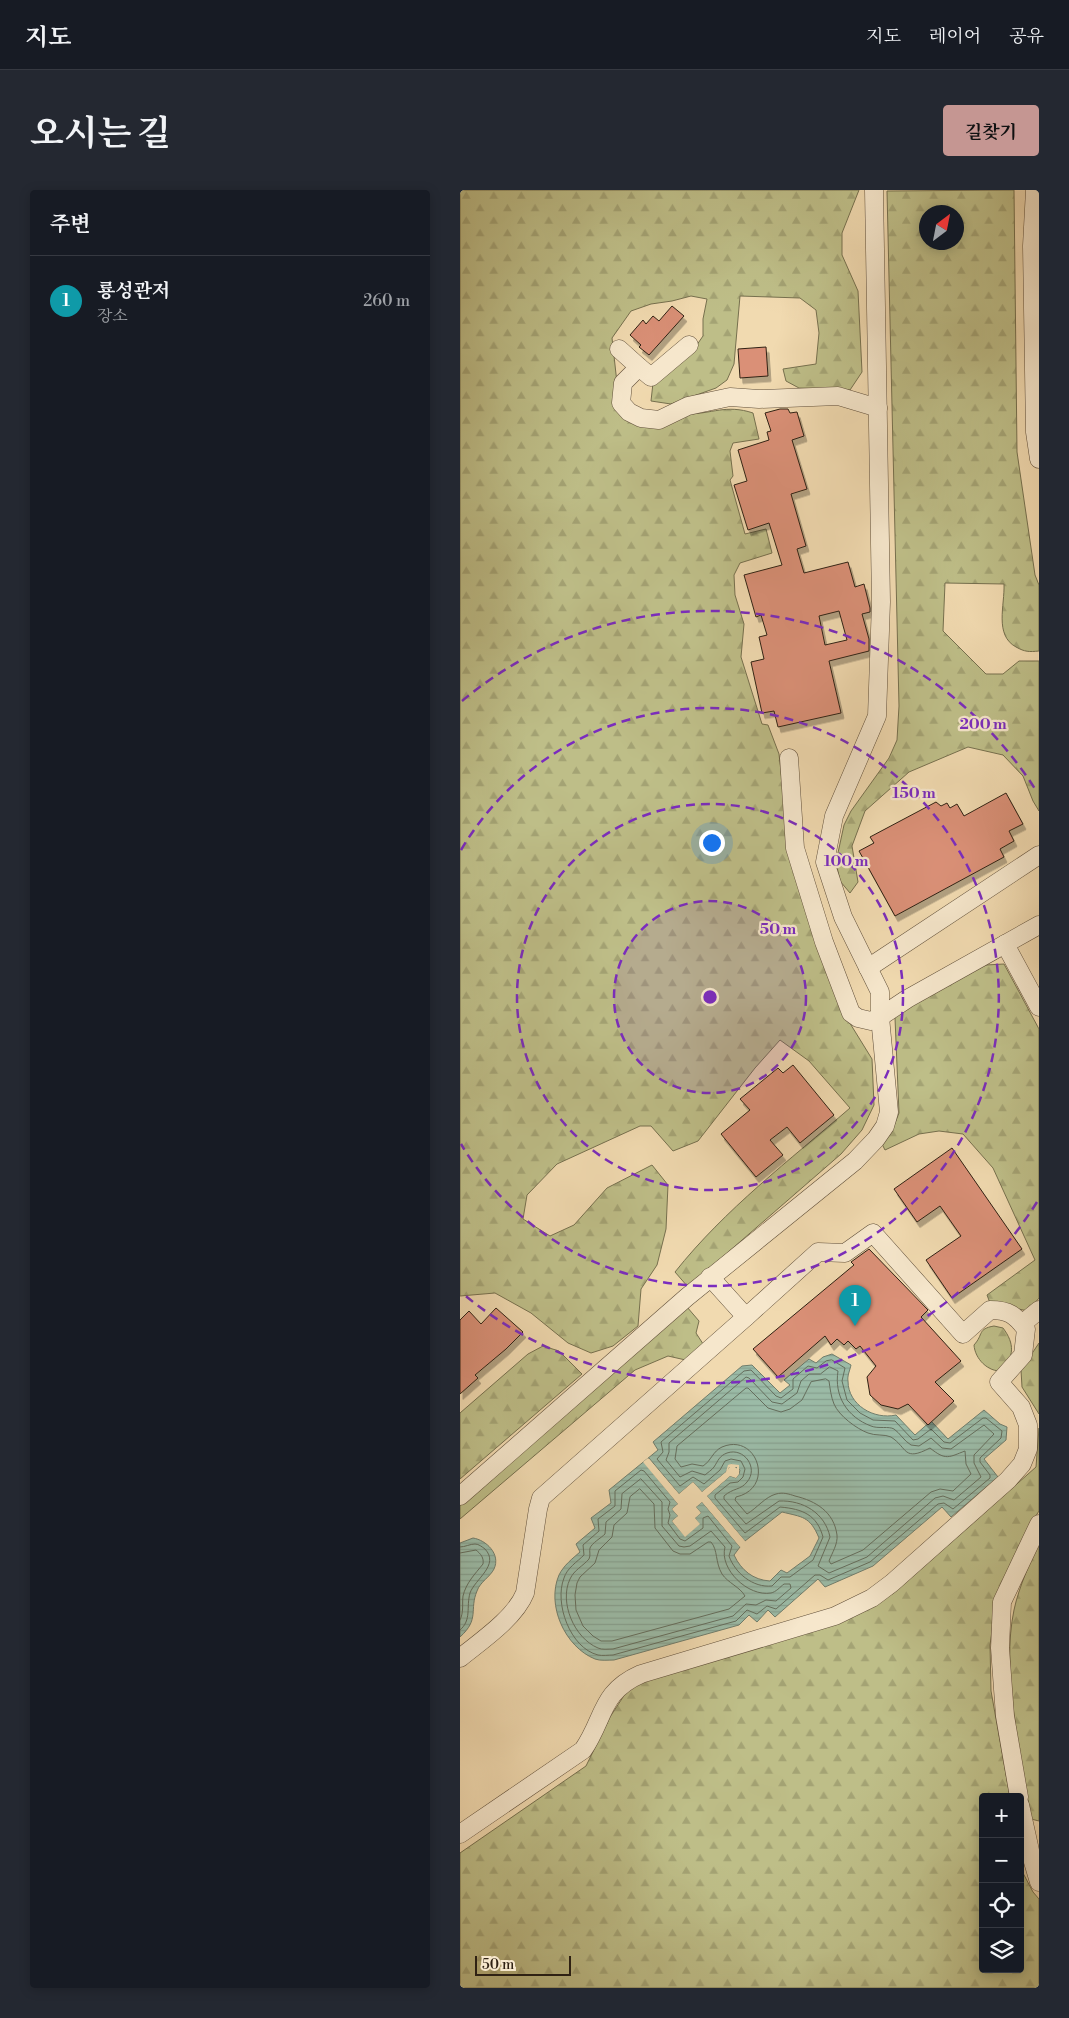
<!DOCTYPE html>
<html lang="ko">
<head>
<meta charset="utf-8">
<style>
	body { margin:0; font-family:"Libre Bodoni","Noto Serif KR",serif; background:#242831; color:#f1f3f6 }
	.controls { position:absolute; right:15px; bottom:15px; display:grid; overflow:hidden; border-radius:5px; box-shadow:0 2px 12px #0003 }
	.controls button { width:45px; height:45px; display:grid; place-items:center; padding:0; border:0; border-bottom:1px solid #363941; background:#171b24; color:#f1f3f6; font:25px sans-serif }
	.compass { position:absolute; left:459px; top:15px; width:45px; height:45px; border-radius:50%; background:#171b24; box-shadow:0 2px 12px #0003; rotate:32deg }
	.scale { position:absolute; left:15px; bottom:12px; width:96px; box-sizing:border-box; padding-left:5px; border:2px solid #2f2113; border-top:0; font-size:14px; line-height:18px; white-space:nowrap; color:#2f2113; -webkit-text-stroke:4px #f6e7cc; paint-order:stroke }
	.you { position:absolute; left:251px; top:652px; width:18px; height:18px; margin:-12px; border:4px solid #fff; border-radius:50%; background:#1a73e8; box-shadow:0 0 0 8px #1a73e833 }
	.badge { display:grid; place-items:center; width:32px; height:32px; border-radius:50%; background:#c59692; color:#fff; font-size:16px; font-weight:700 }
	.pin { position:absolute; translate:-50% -41px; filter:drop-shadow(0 1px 2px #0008) }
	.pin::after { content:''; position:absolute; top:26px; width:18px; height:15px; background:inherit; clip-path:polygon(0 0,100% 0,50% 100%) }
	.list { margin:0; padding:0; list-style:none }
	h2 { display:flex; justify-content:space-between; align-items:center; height:65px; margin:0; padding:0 20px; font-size:21px }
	h2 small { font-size:16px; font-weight:400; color:#9ea1a6 }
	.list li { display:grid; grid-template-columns:32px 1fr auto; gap:15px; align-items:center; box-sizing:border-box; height:90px; padding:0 20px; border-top:1px solid #363941 }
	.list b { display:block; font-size:19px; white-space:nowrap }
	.list p { margin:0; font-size:16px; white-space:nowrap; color:#9ea1a6 }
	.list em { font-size:16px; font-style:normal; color:#9ea1a6 }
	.icon { flex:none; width:28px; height:28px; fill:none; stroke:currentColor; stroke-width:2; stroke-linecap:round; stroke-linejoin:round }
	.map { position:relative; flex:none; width:579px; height:1798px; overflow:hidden; border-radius:5px }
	header { display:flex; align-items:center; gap:30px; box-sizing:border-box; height:70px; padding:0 25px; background:#171b24; border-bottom:1px solid #363941 }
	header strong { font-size:24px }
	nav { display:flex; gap:28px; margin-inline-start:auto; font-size:18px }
	.intro { display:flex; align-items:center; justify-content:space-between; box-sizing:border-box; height:120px; padding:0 30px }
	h1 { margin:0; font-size:35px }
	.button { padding:12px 22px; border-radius:5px; background:#c59692; color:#111; font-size:18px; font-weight:700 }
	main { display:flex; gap:30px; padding:0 30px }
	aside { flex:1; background:#171b24; border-radius:5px; box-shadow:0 2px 12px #0003 }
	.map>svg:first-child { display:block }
	.forest { fill:url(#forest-firs); stroke:#76704e; fill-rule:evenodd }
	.water { fill:url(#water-rules); stroke:#707d6c; fill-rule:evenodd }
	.pier { fill:#f1dab0 }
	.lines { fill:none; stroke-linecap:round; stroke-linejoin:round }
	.shore { stroke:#656e5d; stroke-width:1 }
	.building { fill:#da9077; stroke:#2f2113; fill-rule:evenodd; filter:url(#shadow) }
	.minor-casing { stroke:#604f3a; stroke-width:19 }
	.minor { stroke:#f6e7cc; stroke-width:18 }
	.ring { fill:none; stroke:#7b2cbf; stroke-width:2.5; stroke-dasharray:9 6 }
	.centre { fill:#7b2cbf; stroke:#f6e7cc; stroke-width:2.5 }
	.ring-label { font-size:15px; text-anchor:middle; font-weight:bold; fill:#7b2cbf; stroke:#f6e7cc; stroke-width:4.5; stroke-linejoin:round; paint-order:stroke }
</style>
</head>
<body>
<header>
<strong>지도</strong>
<nav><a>지도</a><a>레이어</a><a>공유</a></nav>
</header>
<div class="intro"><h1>오시는 길</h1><a class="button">길찾기</a></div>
<main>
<aside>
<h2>주변<small></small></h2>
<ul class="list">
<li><span class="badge" style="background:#0f9aa8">1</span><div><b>룡성관저</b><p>장소</p></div><em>260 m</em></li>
</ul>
</aside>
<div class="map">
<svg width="579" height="1798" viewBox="0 0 579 1798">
	<defs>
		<pattern id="forest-firs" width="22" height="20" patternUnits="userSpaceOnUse" patternTransform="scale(1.25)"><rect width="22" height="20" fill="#bebe88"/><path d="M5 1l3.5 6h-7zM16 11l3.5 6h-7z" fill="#a4a374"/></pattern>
		<pattern id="water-rules" width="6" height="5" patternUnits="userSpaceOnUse" patternTransform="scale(1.25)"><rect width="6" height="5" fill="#9bbba7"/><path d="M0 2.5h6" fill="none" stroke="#86a08f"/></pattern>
		<filter id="shadow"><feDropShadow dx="3" dy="5.5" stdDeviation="0" flood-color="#0004"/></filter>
	</defs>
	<rect width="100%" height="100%" fill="#f1dab0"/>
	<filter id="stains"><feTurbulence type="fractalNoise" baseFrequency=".004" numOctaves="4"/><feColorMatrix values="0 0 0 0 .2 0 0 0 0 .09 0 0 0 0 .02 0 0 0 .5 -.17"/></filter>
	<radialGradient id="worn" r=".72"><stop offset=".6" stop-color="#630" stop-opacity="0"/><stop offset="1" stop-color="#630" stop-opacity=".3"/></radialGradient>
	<g class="forest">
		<path d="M0,0H399L382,43V65L398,101L402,182L390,200L339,198L326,191L323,179L356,174L359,143L356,120L340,108L280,106L274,174L267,190L256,198L211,214L191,211L193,193L232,162L243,146V129L247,109L231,106L212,111L191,114L171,121L152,148L160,220C182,221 205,224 227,224C252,224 266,214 293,223L299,249L273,253L270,261L273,286L270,290L285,344L306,339L312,363L280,373L274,385L275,405L284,434L281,467L302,534L308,535L319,564L329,653L383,822L412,869L414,915L402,940L381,964L228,1097L215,1082C265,1019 330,970 390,918L349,871L320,850L295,878L238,951L213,961L191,936H180L97,974L67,1005L63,1029L90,1046L114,1035L147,998L192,975L208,995L206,1039L197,1075L181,1099L178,1136L153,1156L131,1163L108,1153L71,1123L35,1103L0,1106Z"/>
		<path d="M554,0L557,262L575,385L579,395V461C569,462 565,462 556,457C534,445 545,415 544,394L485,393L483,441L526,484H543L559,471H579V621L573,611L563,586L543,565L508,557L449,582L405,621L392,656L398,692L390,703L380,691L376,672L384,635L391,621L429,568L437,550L439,516L427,1ZM467,22H497V52H467Z"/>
		<polygon points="544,774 579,839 579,1108 568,1121 530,1113 527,1105 575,1070 533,978 503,944 479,941 459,944 425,960 422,954 432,941 439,923 435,828 445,812 526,775"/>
		<polygon points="227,1117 239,1131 236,1143 245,1157 230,1171 208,1166 175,1180 0,1329 0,1314"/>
		<path d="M534,1136L543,1138C555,1154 554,1166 542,1181C528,1182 515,1169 514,1155C524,1144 517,1139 534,1136Z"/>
		<polygon points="579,1153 579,1224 562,1197 561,1180"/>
		<polygon points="83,1156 99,1161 122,1184 0,1289 0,1223 68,1164"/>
		<polygon points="579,1238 579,1321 568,1338 537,1403 530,1455 531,1501 550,1607 523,1607 523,1779 560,1779 560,1683 563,1683 573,1702 579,1709 579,1798 0,1798 0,1663 126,1576 150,1527 167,1501 190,1487 399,1423 434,1403 576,1277"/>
		<path d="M579,1348V1631L571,1629C561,1567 541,1481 554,1420C559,1396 571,1372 579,1348Z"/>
	</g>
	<g class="water">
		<path d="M372,1164L391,1175C390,1180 387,1186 388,1191C388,1215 414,1230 436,1225L455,1245L471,1231L488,1249L524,1220L540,1234L547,1237L546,1250L524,1269L538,1287L491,1327L482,1317L413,1376L365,1397L358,1389L315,1427L308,1420L297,1432L289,1425L279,1435L154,1470C148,1470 140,1471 135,1469C105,1457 86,1415 99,1385C104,1375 112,1369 120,1362L116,1354L135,1338L131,1328L151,1313L149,1300L198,1260L193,1252L282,1176L292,1175L320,1203L330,1195L324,1190L349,1169L356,1173L363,1167ZM189,1268L219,1304L233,1292L242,1302L266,1282L271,1274L280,1280L279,1284L276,1288L270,1286L247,1306L285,1351L322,1322C342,1327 350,1326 359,1348L350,1366L327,1383L321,1380L310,1391C293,1390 281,1380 274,1365L280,1357L242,1312L236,1317L241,1323L235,1328L239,1334L225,1346L212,1331L218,1326L212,1319L218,1314L184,1272Z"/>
		<path d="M13,1348C26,1350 41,1364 34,1379C30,1387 20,1392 17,1401C9,1420 20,1429 0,1447V1353Z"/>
	</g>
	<polygon class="pier" points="188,1268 219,1304 233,1292 242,1302 266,1282 268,1275 271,1274 279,1275 279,1284 276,1288 270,1286 247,1306 285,1351 283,1353 244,1307 269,1284 275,1285 277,1283 277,1277 269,1277 267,1284 243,1304 240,1304 233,1295 218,1306 188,1271 187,1273 220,1312 220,1315 216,1319 221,1327 216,1332 225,1343 236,1334 232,1328 238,1323 233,1316 242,1309 281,1355 280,1357 242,1312 236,1317 241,1323 235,1328 240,1334 225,1347 212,1331 218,1326 212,1319 218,1314 183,1272"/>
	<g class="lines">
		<g class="shore">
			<path d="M372,1170L385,1178L382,1191L387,1210L400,1223L413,1230L435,1231L453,1250L458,1249L471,1239L484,1252L490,1253L523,1228H526L542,1241L541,1248L520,1268V1272L530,1285V1288L493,1319L484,1313L478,1314L410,1372L368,1390L360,1385H355L316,1419L307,1416L297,1424L287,1420L276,1431L153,1465C149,1465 142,1466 138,1465C110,1458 94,1413 104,1388C107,1378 117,1372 124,1365L123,1355L139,1341L138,1329L155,1316V1301L181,1280L184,1281L210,1312L208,1319L210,1325L208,1333L220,1349L225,1351L243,1338V1328L248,1326L272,1356L269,1366C275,1383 293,1398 312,1396L321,1387H330L353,1370L363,1347C357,1325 343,1319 320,1317L285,1343L255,1308V1305L270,1293L278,1292L283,1287L285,1279L281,1271L271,1269L265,1271L260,1280L244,1294L233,1287L220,1296L197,1269L203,1262L201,1252L284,1181L291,1180L316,1206L321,1208L333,1199V1189L348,1176L357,1178L366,1171Z"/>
			<path d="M370,1177L378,1181C374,1206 387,1227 411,1236C418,1239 429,1236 434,1239C440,1243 444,1251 451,1255L459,1256L471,1248L482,1258L491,1259L524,1235L534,1244L514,1265V1273L521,1287L494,1310L483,1306L475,1308L407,1367L369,1383L358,1376L370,1347C365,1323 343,1310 319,1311L286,1334L264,1309V1306C273,1298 281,1300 287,1292C299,1278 284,1257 267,1263C259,1266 258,1271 254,1277C252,1280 247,1283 245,1285L232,1281L220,1287L206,1270L209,1262V1253L286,1187L289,1188L312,1212L322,1214L337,1203L341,1191L349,1184H360Z"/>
			<path d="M366,1189L369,1191C370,1198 371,1207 374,1214C379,1226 397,1239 408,1243C415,1246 425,1244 431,1247C448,1258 443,1272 470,1258C486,1271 489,1267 505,1261L506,1274L511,1284L493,1301L480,1299L471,1302L403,1360L371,1374L369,1371C372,1363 378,1354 377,1345C374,1322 356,1311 335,1306C329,1304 323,1302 316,1304C305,1307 297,1318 287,1324L275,1310L276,1307C316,1298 297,1242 262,1257C253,1261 251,1271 243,1276L232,1274L221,1277L215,1269L217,1256L286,1198H288L308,1218L321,1222L330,1219L342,1210L351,1192Z"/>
			<path d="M181,1289L202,1312V1336L219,1356L224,1357L230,1356L251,1341L265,1357C259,1379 288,1407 311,1403C316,1402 320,1397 324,1394H330L331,1398L316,1411L306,1410L296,1415L286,1414L273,1426L153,1459C148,1459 142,1460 138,1458C114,1448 99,1412 110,1389C114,1380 123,1376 129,1369C131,1365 129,1361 130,1358C132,1353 141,1348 145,1344L146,1332L161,1319L162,1304Z"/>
			<path d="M180,1299L194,1314L195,1338L213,1361L220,1364H230L248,1352H251C258,1360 255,1372 262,1384C268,1393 280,1397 285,1406L269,1419L152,1451H141L133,1446L123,1436L116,1420L115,1405L117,1393L120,1387L135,1373L139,1360L152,1347L154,1335L167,1323L170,1307Z"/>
			<path d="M0,1357C5,1357 10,1354 15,1354C19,1354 22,1357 25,1359C40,1375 15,1389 10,1403C6,1417 12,1430 0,1440"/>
			<path d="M0,1363L16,1360C21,1364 24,1368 23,1374C15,1384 6,1393 3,1406C2,1414 4,1422 0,1430"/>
		</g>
	</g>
	<g class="building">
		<polygon points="212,116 224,126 189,165 179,157 181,155 170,145 183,130 186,134 193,126 199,131"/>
		<polygon points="306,157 308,186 280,188 278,159"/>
		<path d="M320,219H328L330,223L337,222L344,246L332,250L347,299L331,304L346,356L337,359L344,383L388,372L395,397L404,394L410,418V422L402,424L409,449V461L369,471L381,523L318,537L314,521L302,523L291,472L304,469L299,447L307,445L301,425L296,427L284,385L322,375L309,333L288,340L274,295L287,291L278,260L309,250L307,242L311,241L305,223ZM379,421L387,450L365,455L359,426Z"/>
		<polygon points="546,603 563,634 549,641 554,651 540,659 544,667 435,726 399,661 414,653 410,647 476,612 481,616 487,613 490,618 497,614 504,626"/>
		<polygon points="333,875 374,925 340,953 327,937 310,950 323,965 296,987 261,944 290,920 280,909 318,878 323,883"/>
		<polygon points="492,958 562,1059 492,1108 466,1070 501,1046 480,1016 457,1032 434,999"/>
		<polygon points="409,1059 468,1120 461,1127 501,1171 475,1192 494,1211 468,1235 448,1214 438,1219 421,1215 410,1205 407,1187 416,1176 400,1156 396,1159 388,1151 384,1155 377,1149 371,1155 365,1146 318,1187 293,1159 394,1075 391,1072"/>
		<polygon points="36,1118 63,1142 46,1159 15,1185 18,1188 0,1204 0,1130 9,1121 21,1134"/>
	</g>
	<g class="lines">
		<g class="minor-casing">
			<g id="minor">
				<polyline points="575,0 572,56 575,242 579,269"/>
				<polyline points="229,155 191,187 179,177 163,193 161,213 169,222 181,228 199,230 228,216 270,207 299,209 378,206 418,218"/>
				<polyline points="159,159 179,177"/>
				<polyline points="329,568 335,658 364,752 391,823 398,828 411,831 420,827 447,809 579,735"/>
				<polyline points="545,754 579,817"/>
				<polyline points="408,778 579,665"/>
				<polyline points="562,1134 579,1120"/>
				<polyline points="0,1306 227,1107 395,971 416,949 425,936 429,922 420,827 420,802 383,727 365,672 374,626 417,526 421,412 414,0"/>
				<path d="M0,1468C21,1451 55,1428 65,1403L78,1319L81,1308L286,1127"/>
				<polyline points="559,1607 545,1526 540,1458 542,1412 579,1334"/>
				<polyline points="560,1615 571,1665 579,1692"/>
				<path d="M0,1644L123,1560C145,1528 140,1502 181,1484L375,1426L412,1408L432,1393L548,1290L562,1274L568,1259V1235L561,1217L539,1192L563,1165L566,1139C555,1125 549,1120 530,1120L503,1144L413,1043L385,1063L358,1062L286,1127L250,1087"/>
			</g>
		</g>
		<use href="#minor" class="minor"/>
	</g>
	<circle cx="250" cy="807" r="96" fill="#7b2cbf" fill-opacity=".12"/>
	<g class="ring">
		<circle cx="250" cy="807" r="96"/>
		<circle cx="250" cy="807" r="193"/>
		<path d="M1 660A289 289 0 1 1 1 954"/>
		<path d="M577 1012A386 386 0 0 1 2 1103M2 511A386 386 0 0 1 577 602"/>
	</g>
	<circle cx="250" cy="807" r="8" class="centre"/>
	<g class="ring-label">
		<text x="523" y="539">200 m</text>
		<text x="454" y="608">150 m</text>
		<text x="386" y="676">100 m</text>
		<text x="318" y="744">50 m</text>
	</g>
	<rect width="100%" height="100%" filter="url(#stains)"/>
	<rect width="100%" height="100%" fill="url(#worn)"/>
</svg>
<div class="controls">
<button>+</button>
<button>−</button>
<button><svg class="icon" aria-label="locate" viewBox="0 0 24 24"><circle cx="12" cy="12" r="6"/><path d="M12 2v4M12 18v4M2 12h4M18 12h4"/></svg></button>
<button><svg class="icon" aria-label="layers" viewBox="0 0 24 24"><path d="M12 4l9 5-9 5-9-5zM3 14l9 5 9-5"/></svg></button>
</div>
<svg class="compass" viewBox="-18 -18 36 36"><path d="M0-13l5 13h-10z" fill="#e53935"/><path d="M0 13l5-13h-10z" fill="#9ea1a6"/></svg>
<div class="scale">50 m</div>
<div class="you"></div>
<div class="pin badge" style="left:395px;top:1136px;background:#0f9aa8">1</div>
</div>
</main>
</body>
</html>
